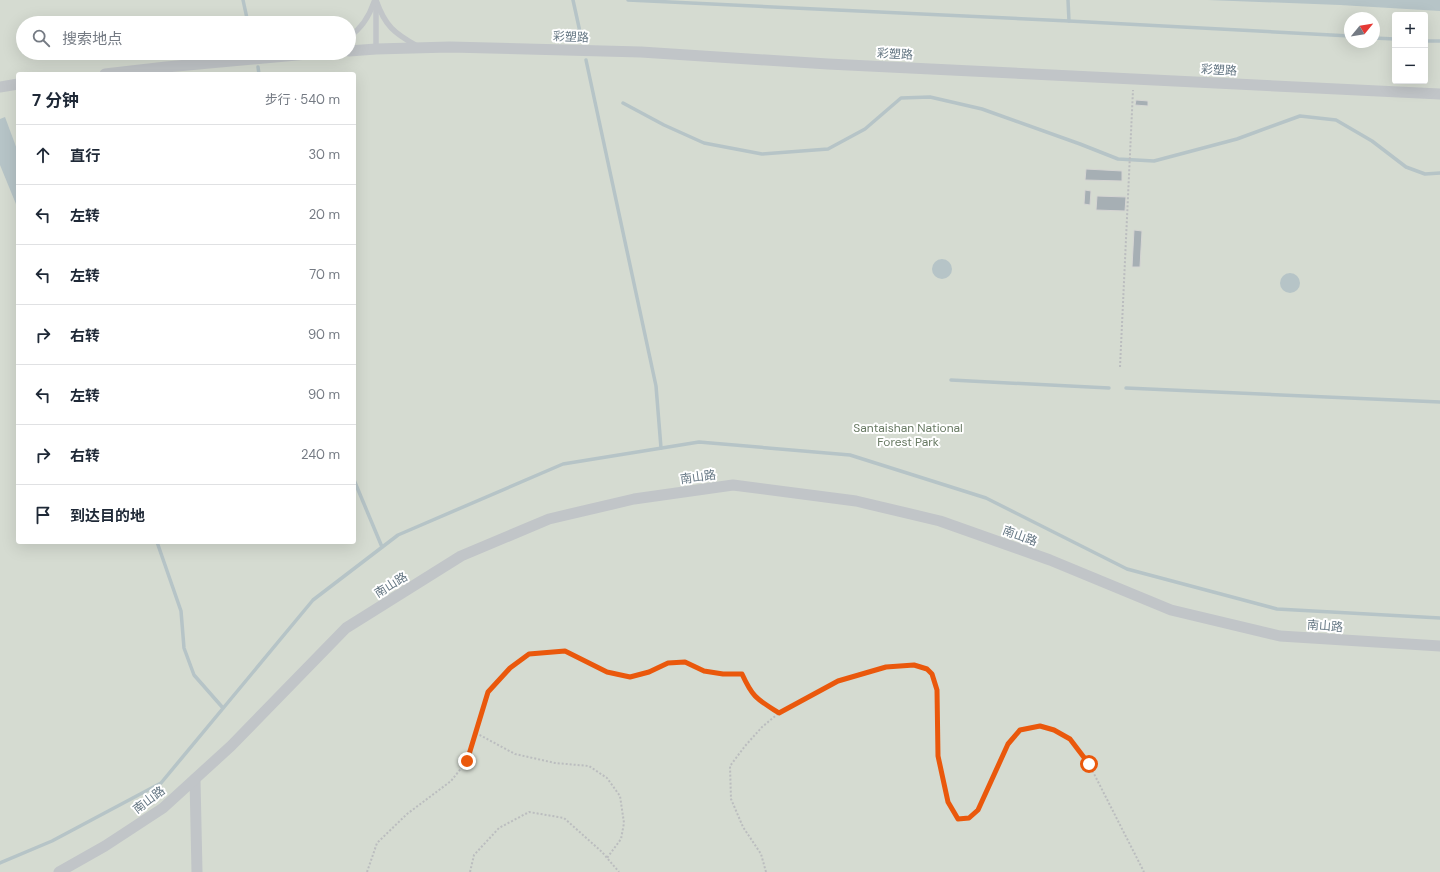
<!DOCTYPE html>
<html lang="zh">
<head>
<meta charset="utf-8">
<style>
	body { margin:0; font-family:"DM Sans","Noto Sans SC",sans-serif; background:#f6f6f7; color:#1f2937 }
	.controls { position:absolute; right:12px; top:12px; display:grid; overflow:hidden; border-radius:4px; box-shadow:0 4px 16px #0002 }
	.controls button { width:36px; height:36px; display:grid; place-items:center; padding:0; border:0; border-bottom:1px solid #e0e1e3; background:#fff; color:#1f2937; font:20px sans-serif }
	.compass { position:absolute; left:1344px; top:12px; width:36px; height:36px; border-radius:50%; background:#fff; box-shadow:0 4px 16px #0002; rotate:60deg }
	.stop { position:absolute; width:12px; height:12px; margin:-9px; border:3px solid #ea580c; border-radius:50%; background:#fff }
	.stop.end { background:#ea580c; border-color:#fff; box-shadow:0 1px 4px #0008 }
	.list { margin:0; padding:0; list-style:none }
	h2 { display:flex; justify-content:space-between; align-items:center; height:52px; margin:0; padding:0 16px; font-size:17px }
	h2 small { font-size:13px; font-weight:400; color:#747a83 }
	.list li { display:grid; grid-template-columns:26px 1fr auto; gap:12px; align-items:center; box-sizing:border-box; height:60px; padding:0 16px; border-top:1px solid #e0e1e3 }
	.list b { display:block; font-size:15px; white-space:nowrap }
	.list em { font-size:13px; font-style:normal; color:#747a83 }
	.icon { flex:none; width:22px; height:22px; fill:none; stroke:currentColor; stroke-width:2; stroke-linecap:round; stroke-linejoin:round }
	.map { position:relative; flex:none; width:1440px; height:872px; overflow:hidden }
	.search { position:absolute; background:#fff; box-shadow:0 4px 16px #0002; left:16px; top:16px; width:340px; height:44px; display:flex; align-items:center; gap:10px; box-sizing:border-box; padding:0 14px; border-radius:22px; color:#747a83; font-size:15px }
	.panel { position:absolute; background:#fff; box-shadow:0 4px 16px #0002; left:16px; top:72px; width:340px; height:472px; border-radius:4px }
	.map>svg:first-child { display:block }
	.green { fill:#d5dbd1; fill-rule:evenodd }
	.water { fill:#b6c4c7 }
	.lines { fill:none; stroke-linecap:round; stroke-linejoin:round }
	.stream { stroke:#b6c4c7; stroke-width:3.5 }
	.building { fill:#a6afb4; stroke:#d5d5d3 }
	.path { stroke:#bbbdbf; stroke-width:2; stroke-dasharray:2 2; stroke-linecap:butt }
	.lane { stroke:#c1c5c8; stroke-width:5.5 }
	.street { stroke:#c1c5c8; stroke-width:11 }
	.route { stroke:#ea580c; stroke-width:5 }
	.labels { text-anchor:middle; stroke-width:4; stroke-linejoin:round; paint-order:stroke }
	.street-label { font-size:12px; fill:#637582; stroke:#fff }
	.park-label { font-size:12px; fill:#677962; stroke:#fff }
</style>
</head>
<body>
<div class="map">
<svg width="1440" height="872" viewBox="0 0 1440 872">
	<rect width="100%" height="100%" fill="#f4f4f0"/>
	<path class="green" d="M0,0H1440V872H0ZM1395,15H1425V81H1395ZM1350,18H1374V42H1350ZM23,23H349V53H23ZM18,74H354V542H18Z"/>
	<g class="water">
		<polygon points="1208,0 1440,0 1440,11 1340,5"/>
		<polygon points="5,117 18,152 18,209 0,165 0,119"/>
		<circle cx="942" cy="269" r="10"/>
		<circle cx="1290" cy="283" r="10"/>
	</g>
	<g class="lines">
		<g class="stream">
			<polyline points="243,0 248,23"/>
			<polyline points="573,0 582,41"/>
			<polyline points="628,0 1069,21 1068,0"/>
			<polyline points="1069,21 1350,36"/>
			<polyline points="1374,38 1395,39"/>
			<polyline points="1425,41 1440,41"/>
			<polyline points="586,60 656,386 661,448"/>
			<polyline points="258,67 259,74"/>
			<polyline points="623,103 664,125 704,143 762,154 828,149 865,129 901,98 930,97 982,109 1080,144 1118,159 1154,161 1237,139 1300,116 1336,120 1372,141 1406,167 1425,174 1440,173"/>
			<polyline points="951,380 1109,388"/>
			<polyline points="1126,388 1440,402"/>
			<polyline points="354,480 382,547"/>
			<polyline points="157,542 181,611 184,648 194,675 223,708"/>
			<polyline points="0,863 52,841 161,783 313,600 398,535 563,464 699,442 850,455 986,498 1127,569 1277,609 1440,618"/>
		</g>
	</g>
	<g class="building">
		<polygon points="1136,100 1148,101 1148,106 1135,105"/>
		<polygon points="1086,169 1122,171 1122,181 1085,180"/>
		<polygon points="1085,190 1091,191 1090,205 1084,204"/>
		<polygon points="1097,196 1126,197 1125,211 1096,210"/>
		<polygon points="1134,230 1142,231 1140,267 1132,267"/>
	</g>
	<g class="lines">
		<g class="path">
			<polyline points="1120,367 1133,90"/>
			<polyline points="476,733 515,754 555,763 589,766 607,778 620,796 624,823 621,839 607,858"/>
			<path d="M367,872L377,843L407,814L451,781L467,761L488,692L510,668L529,654L565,651L607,672L630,677L649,672L667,663L685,662L705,671L723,674H742C753,698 757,699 779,713"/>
			<polyline points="470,872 474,855 499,828 529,812 564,818 602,852 619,872"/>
			<polyline points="766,872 761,854 743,827 731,799 730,766 745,746 762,727 779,713 838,681 886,667 914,665 927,669 931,674 937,691 938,756 948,802 958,819 969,818 978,809 1008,744 1021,730 1040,726 1054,730 1070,739 1089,764 1144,872"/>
		</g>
		<g class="lane">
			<path d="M376,0C385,26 394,33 417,46"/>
			<polyline points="376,5 376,49"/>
			<path d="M349,37C362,28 369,17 374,2"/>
		</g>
		<g class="street">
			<polyline points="349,51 376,49 450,47 641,52 828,64 1440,94"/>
			<polyline points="105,74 166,67 318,53"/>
			<polyline points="0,87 18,84"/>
			<polyline points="195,779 197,872"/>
			<polyline points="59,872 105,846 163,808 231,746 346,628 461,556 549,519 634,499 733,485 856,501 940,521 1050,560 1171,610 1280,636 1440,646"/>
		</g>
	</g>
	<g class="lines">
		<path class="route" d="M467,761L488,692L510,668L529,654L565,651L607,672L630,677L649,672L668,663L685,662L704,671L723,674H742C753,698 757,699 779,713L838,681L886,667L914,665L927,669L932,674L937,690L938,756L948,802L958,819L969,818L978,810L1008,744L1020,730L1040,726L1054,730L1070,739L1089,764"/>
	</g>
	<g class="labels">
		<g class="street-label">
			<text transform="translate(571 37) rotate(2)" y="4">彩塑路</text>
			<text transform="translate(895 54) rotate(3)" y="4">彩塑路</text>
			<text transform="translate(1219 70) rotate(3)" y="4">彩塑路</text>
			<text transform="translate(698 477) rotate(-8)" y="4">南山路</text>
			<text transform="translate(1020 536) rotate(20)" y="4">南山路</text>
			<text transform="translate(391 585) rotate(-32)" y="4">南山路</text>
			<text transform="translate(1325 626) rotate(4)" y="4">南山路</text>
			<text transform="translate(149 800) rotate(-37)" y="4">南山路</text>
		</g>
		<g class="park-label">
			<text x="908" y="432">Santaishan National<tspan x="908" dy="14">Forest Park</tspan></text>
		</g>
	</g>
</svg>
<div class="controls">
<button>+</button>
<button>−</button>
</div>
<svg class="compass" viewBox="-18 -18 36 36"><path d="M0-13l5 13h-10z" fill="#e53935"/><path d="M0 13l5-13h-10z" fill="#747a83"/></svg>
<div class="stop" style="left:1089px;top:764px"></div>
<div class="stop end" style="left:467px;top:761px"></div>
<div class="search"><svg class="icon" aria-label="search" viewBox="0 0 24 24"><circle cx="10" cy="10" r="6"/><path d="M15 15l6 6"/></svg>搜索地点</div>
<section class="panel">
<h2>7 分钟<small>步行 · 540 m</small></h2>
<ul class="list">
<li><svg class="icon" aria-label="ahead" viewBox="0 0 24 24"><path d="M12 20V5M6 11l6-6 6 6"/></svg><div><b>直行</b></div><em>30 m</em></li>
<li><svg class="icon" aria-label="left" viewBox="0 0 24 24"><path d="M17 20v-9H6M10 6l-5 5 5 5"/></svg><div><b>左转</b></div><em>20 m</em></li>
<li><svg class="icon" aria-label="left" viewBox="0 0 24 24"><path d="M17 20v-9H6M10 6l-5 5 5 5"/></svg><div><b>左转</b></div><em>70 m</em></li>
<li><svg class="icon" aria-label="right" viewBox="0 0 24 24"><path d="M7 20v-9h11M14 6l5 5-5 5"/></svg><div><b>右转</b></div><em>90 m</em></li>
<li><svg class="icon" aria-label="left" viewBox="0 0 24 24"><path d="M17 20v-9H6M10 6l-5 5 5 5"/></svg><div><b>左转</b></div><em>90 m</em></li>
<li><svg class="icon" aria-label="right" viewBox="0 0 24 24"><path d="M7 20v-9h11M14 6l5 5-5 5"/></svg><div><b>右转</b></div><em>240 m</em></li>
<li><svg class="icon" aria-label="arrive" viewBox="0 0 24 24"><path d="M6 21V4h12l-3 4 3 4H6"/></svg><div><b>到达目的地</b></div></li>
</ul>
</section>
</div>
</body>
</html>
